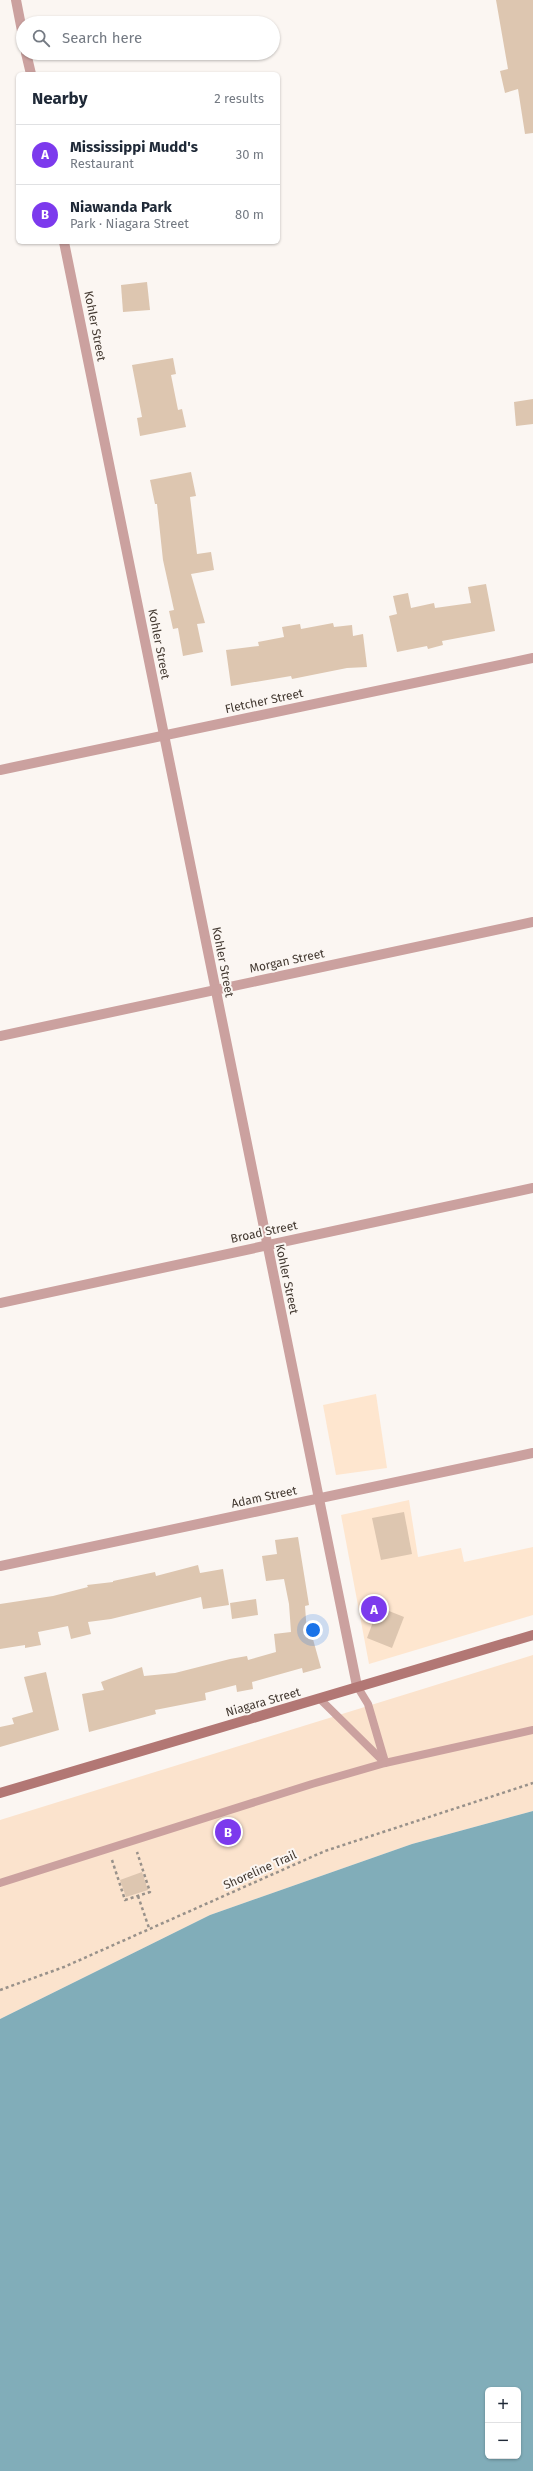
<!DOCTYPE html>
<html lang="en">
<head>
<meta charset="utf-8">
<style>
	body { margin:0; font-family:"Fira Sans",sans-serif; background:#f6f6f7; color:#1f2937 }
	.controls { position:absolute; right:12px; bottom:12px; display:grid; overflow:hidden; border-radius:6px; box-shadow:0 1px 3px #0004 }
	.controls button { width:36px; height:36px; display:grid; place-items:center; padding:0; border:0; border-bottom:1px solid #e0e1e3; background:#fff; color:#1f2937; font:20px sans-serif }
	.you { position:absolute; left:313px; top:1630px; width:14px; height:14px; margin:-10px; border:3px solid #fff; border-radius:50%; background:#1a73e8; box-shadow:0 0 0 6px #1a73e833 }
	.badge { display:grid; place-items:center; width:26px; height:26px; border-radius:50%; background:#7c3aed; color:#fff; font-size:13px; font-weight:700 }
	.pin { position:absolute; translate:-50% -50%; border:2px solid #fff; box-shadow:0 1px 4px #0006 }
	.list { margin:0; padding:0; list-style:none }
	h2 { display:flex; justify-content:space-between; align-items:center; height:52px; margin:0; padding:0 16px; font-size:17px }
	h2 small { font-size:13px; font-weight:400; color:#747a83 }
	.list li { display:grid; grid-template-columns:26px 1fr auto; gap:12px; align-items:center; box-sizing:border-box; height:60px; padding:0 16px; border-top:1px solid #e0e1e3 }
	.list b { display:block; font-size:15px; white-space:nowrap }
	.list p { margin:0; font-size:13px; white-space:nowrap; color:#747a83 }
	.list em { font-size:13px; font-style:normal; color:#747a83 }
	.icon { flex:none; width:22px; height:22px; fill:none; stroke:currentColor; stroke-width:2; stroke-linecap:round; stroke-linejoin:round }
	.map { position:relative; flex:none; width:533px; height:2471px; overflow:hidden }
	.search { position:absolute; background:#fff; box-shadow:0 1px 3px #0004; left:16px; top:16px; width:264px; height:44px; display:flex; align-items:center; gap:10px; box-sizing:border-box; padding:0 14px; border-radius:22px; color:#747a83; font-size:15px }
	.panel { position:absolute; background:#fff; box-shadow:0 1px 3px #0004; left:16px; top:72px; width:264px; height:172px; border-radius:6px }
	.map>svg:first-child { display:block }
	.built { fill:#fee6cf }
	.green { fill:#fbe3cd }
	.water { fill:#81adb9; fill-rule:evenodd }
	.building { fill:#ddc6b0 }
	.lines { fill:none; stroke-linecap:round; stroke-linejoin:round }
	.path { stroke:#98918a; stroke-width:2.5; stroke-dasharray:3 3; stroke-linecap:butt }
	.lane { stroke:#cba19f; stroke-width:8 }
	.street { stroke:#cba19f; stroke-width:10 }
	.secondary { stroke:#b27774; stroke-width:10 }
	.labels { text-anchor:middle; stroke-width:4; stroke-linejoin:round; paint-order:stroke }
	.street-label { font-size:12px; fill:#433931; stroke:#fbf6f2 }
</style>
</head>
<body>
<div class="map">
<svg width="533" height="2471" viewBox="0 0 533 2471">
	<rect width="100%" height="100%" fill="#fbf6f2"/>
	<g class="built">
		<polygon points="376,1394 387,1468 336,1475 323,1405"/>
		<polygon points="409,1500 418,1557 461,1548 464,1562 533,1547 533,1615 369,1664 341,1515"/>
	</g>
	<polygon class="green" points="533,1655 533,1811 412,1844 210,1915 0,2019 0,1820"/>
	<path class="water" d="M533,1811V2471H0V2019L210,1915L412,1844ZM488,2390H518V2456H488Z"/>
	<g class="building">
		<polygon points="496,0 533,0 533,133 525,134 518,89 505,93 500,71 508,69"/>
		<polygon points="147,282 150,310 123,312 121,285"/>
		<polygon points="173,358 176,374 171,375 178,410 182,409 186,427 140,436 137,418 142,417 132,365"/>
		<polygon points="533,399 533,424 516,426 514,402"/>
		<polygon points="191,472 196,496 190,497 197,554 211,552 214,570 191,574 205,623 197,624 203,652 183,656 178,628 173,629 169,611 174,610 163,560 157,504 155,504 150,480"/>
		<polygon points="486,584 495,631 442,641 443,645 428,649 427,646 397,652 389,616 397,614 393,596 408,593 411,608 434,603 435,608 471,603 468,587"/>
		<polygon points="333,623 334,627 352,625 353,636 363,634 367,667 347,668 292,679 291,676 231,686 226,650 259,646 258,642 284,637 282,627 300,624 301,629"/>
		<polygon points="404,1512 412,1554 381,1560 372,1518"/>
		<polygon points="298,1537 309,1605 305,1606 307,1633 311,1632 321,1668 303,1673 302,1668 252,1682 253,1689 237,1692 236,1685 205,1693 206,1700 155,1710 156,1714 89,1732 82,1694 104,1690 101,1682 142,1667 144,1676 175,1673 230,1659 247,1656 248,1660 276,1652 274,1634 291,1632 289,1604 284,1579 266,1581 262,1556 277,1554 275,1540"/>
		<polygon points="198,1565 200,1573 223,1569 229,1605 203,1609 201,1597 111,1619 88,1622 91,1634 71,1639 68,1626 38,1632 41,1645 25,1648 25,1645 0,1649 0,1604 53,1596 88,1587 87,1585 113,1582 113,1581 155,1572 156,1576"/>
		<polygon points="256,1599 258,1615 232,1619 230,1603"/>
		<polygon points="389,1611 404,1617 392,1648 367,1638 376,1614"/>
		<polygon points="46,1672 59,1730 0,1747 0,1727 14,1724 12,1718 33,1712 24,1677"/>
		<polygon points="142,1872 148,1890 126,1897 120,1880"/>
	</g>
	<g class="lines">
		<g class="path">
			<polyline points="112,1860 125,1900 150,1892 137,1852"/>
			<polyline points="138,1896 149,1928"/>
			<polyline points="0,1990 64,1967 325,1851 533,1783"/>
		</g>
		<g class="lane">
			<polyline points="357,1686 368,1704 385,1762"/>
			<polyline points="320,1699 385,1763"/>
			<polyline points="0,1883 312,1784 385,1763 533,1730"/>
		</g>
		<g class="street">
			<polyline points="16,0 23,36"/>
			<polyline points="26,53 31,74"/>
			<polyline points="64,242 357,1686"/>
			<polyline points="0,770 533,658"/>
			<polyline points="0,1036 533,922"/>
			<polyline points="0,1303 533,1188"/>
			<polyline points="0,1566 533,1453"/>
		</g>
		<polyline class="secondary" points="0,1793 533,1635"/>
	</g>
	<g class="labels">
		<g class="street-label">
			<text transform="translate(95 326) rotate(79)" y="4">Kohler Street</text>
			<text transform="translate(159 644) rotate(79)" y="4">Kohler Street</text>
			<text transform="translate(264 701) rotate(-12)" y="4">Fletcher Street</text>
			<text transform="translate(287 961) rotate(-12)" y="4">Morgan Street</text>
			<text transform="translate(223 962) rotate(79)" y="4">Kohler Street</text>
			<text transform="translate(264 1232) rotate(-12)" y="4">Broad Street</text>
			<text transform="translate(287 1279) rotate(78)" y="4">Kohler Street</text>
			<text transform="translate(264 1497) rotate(-12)" y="4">Adam Street</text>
			<text transform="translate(263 1702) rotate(-16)" y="4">Niagara Street</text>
			<text transform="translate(260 1870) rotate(-24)" y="4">Shoreline Trail</text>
		</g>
	</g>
</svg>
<div class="controls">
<button>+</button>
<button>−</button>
</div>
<div class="you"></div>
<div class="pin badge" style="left:374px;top:1609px">A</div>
<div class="pin badge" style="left:228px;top:1832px">B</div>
<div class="search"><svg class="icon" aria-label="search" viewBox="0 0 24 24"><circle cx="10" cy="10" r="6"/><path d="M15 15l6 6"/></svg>Search here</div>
<section class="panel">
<h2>Nearby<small>2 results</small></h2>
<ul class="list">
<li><span class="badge">A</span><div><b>Mississippi Mudd's</b><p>Restaurant</p></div><em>30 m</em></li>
<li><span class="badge">B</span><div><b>Niawanda Park</b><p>Park · Niagara Street</p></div><em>80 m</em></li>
</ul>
</section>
</div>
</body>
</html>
